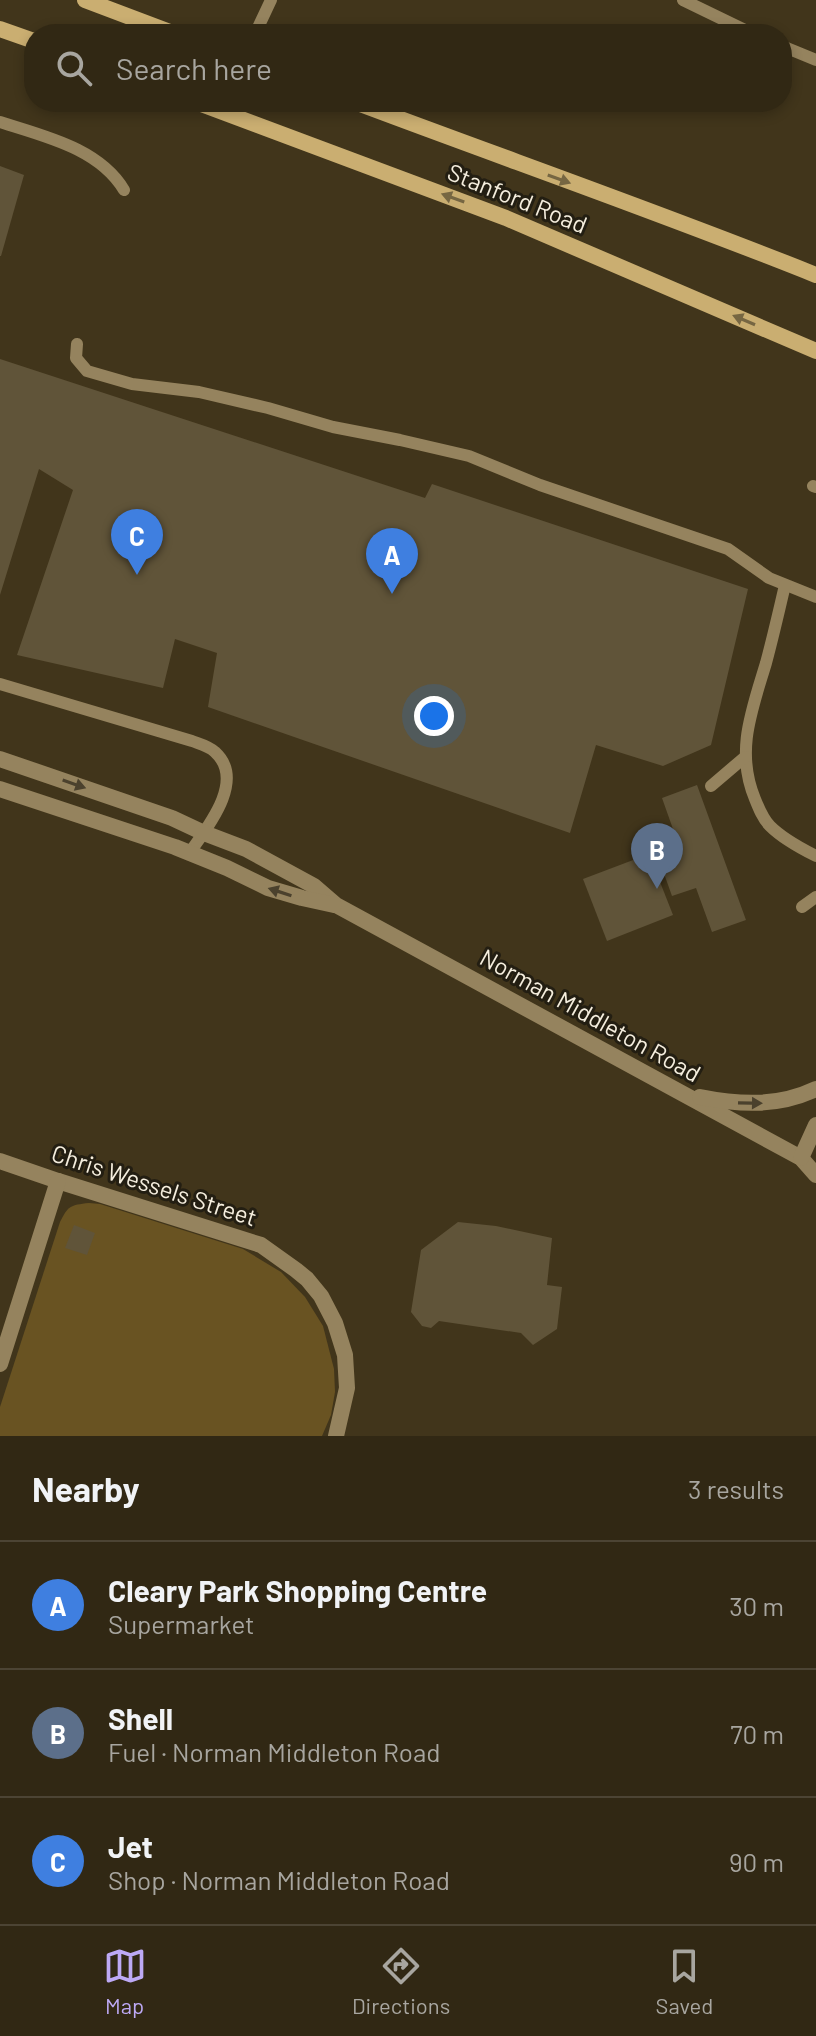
<!DOCTYPE html>
<html lang="en">
<head>
<meta charset="utf-8">
<style>
	body { margin:0; font-family:Barlow,sans-serif; background:#3d3422; color:#f1f3f6 }
	.you { position:absolute; left:434px; top:716px; width:28px; height:28px; margin:-20px; border:6px solid #fff; border-radius:50%; background:#1a73e8; box-shadow:0 0 0 12px #1a73e833 }
	.badge { display:grid; place-items:center; width:52px; height:52px; border-radius:50%; background:#bda9f5; color:#fff; font-size:26px; font-weight:700 }
	.pin { position:absolute; translate:-50% -66px; filter:drop-shadow(0 2px 4px #0008) }
	.pin::after { content:''; position:absolute; top:42px; width:28px; height:24px; background:inherit; clip-path:polygon(0 0,100% 0,50% 100%) }
	.list { margin:0; padding:0; list-style:none }
	h2 { display:flex; justify-content:space-between; align-items:center; height:104px; margin:0; padding:0 32px; font-size:34px }
	h2 small { font-size:26px; font-weight:400; color:#a8a6a0 }
	.list li { display:grid; grid-template-columns:52px 1fr auto; gap:24px; align-items:center; box-sizing:border-box; height:128px; padding:0 32px; border-top:2px solid #4c4434 }
	.list b { display:block; font-size:30px; white-space:nowrap }
	.list p { margin:0; font-size:26px; white-space:nowrap; color:#a8a6a0 }
	.list em { font-size:26px; font-style:normal; color:#a8a6a0 }
	.icon { flex:none; width:44px; height:44px; fill:none; stroke:currentColor; stroke-width:2; stroke-linecap:round; stroke-linejoin:round }
	.map { position:relative; flex:none; width:816px; height:1436px; overflow:hidden }
	.search { position:absolute; background:#312814; box-shadow:0 4px 12px #0003; left:24px; right:24px; top:24px; height:88px; display:flex; align-items:center; gap:20px; box-sizing:border-box; padding:0 28px; border-radius:32px; color:#a8a6a0; font-size:30px }
	.sheet { height:488px; background:#312814 }
	nav { display:flex; justify-content:space-around; align-items:center; box-sizing:border-box; height:112px; border-top:2px solid #4c4434; background:#312814; font-size:22px; color:#a8a6a0 }
	nav a { display:grid; justify-items:center; gap:4px }
	nav .on { color:#bda9f5 }
	.map>svg:first-child { display:block }
	.green { fill:#695322 }
	.building { fill:#605439 }
	.lines { fill:none; stroke-linecap:round; stroke-linejoin:round }
	.service { stroke:#95835e; stroke-width:12 }
	.minor { stroke:#95835e; stroke-width:16 }
	.tertiary { stroke:#95835e; stroke-width:16 }
	.secondary { stroke:#caae71; stroke-width:16 }
	.oneway { fill:#766642 }
	.oneway2 { fill:#4b412d }
	.labels { text-anchor:middle; stroke-width:6; stroke-linejoin:round; paint-order:stroke }
	.street-label { font-size:24px; fill:#f5eede; stroke:#231e12 }
</style>
</head>
<body>
<div class="map">
<svg width="816" height="1436" viewBox="0 0 816 1436">
	<rect width="100%" height="100%" fill="#41351b"/>
	<path class="green" d="M89,1203L100,1204L243,1249L281,1272L305,1297L323,1326L334,1369L335,1392L331,1415L322,1436H0V1407L60,1222C68,1206 70,1205 89,1203Z"/>
	<g class="building">
		<polygon points="0,166 24,175 1,256 0,256"/>
		<polygon points="0,359 425,498 432,484 748,589 711,745 663,766 596,745 570,833 208,707 217,653 175,639 163,688 17,655 73,490 39,469 0,595"/>
		<polygon points="697,785 746,920 712,932 696,888 672,896 657,854 679,846 662,798"/>
		<polygon points="649,854 673,915 607,941 583,879"/>
		<polygon points="458,1222 496,1226 552,1238 547,1285 562,1287 557,1329 533,1345 521,1333 439,1321 431,1328 422,1326 411,1312 421,1250"/>
		<polygon points="74,1225 95,1233 87,1255 65,1248"/>
	</g>
	<g class="lines">
		<g class="service">
			<polyline points="683,0 753,34"/>
			<polyline points="255,34 271,0"/>
			<polyline points="782,46 816,60"/>
			<path d="M0,122C43,136 99,148 124,190"/>
			<polyline points="77,344 76,358 87,371 132,384 199,392 268,408 333,427 400,440 469,456 540,485 728,549 769,578 816,597"/>
			<polyline points="813,486 816,487"/>
			<path d="M785,585C779,611 773,637 766,663C752,710 735,751 755,799C759,809 763,819 770,826C783,839 800,848 816,856"/>
			<path d="M0,684L192,741C200,744 209,746 215,752C246,780 208,827 190,852"/>
			<polyline points="711,786 745,757"/>
			<polyline points="802,907 816,897"/>
		</g>
		<g class="minor">
			<polyline points="0,1161 58,1181 261,1245 296,1270 307,1279 321,1296 335,1323 345,1355 347,1388 336,1436"/>
			<polyline points="0,1364 58,1181"/>
		</g>
		<g class="tertiary">
			<polyline points="0,759 172,818 204,833 246,849 314,886 336,905 801,1158 816,1175"/>
			<polyline points="0,789 175,847 227,868 268,888 302,898 334,905"/>
			<path d="M700,1097C740,1105 778,1107 816,1089"/>
			<polyline points="801,1158 816,1125"/>
		</g>
		<g class="secondary">
			<polyline points="85,0 175,34"/>
			<polyline points="0,29 34,41"/>
			<polyline points="196,102 506,218 816,351"/>
			<path d="M355,102C509,160 664,214 816,275"/>
		</g>
	</g>
	<defs><path id="oneway-solid" d="M-6-.8H1V-3.2L6.5 0L1 3.2V.8H-6Z" transform="scale(2)"/></defs>
	<g class="oneway">
		<use href="#oneway-solid" transform="translate(559 179) rotate(20)"/>
		<use href="#oneway-solid" transform="translate(453 198) rotate(-160)"/>
		<use href="#oneway-solid" transform="translate(744 320) rotate(-157)"/>
	</g>
	<g class="oneway2">
		<use href="#oneway-solid" transform="translate(74 784) rotate(19)"/>
		<use href="#oneway-solid" transform="translate(280 892) rotate(-162)"/>
		<use href="#oneway-solid" transform="translate(750 1103) rotate(1)"/>
	</g>
	<g class="labels">
		<g class="street-label">
			<text transform="translate(517 199) rotate(22)" y="8">Stanford Road</text>
			<text transform="translate(590 1016) rotate(29)" y="8">Norman Middleton Road</text>
			<text transform="translate(154 1186) rotate(18)" y="8">Chris Wessels Street</text>
		</g>
	</g>
</svg>
<div class="you"></div>
<div class="pin badge" style="left:392px;top:594px;background:#3f7fe0">A</div>
<div class="pin badge" style="left:657px;top:889px;background:#5c6f8a">B</div>
<div class="pin badge" style="left:137px;top:575px;background:#3f7fe0">C</div>
<div class="search"><svg class="icon" aria-label="search" viewBox="0 0 24 24"><circle cx="10" cy="10" r="6"/><path d="M15 15l6 6"/></svg>Search here</div>
</div>
<section class="sheet">
<h2>Nearby<small>3 results</small></h2>
<ul class="list">
<li><span class="badge" style="background:#3f7fe0">A</span><div><b>Cleary Park Shopping Centre</b><p>Supermarket</p></div><em>30 m</em></li>
<li><span class="badge" style="background:#5c6f8a">B</span><div><b>Shell</b><p>Fuel · Norman Middleton Road</p></div><em>70 m</em></li>
<li><span class="badge" style="background:#3f7fe0">C</span><div><b>Jet</b><p>Shop · Norman Middleton Road</p></div><em>90 m</em></li>
</ul>
</section>
<nav>
<a class="on"><svg class="icon" aria-label="map" viewBox="0 0 24 24"><path d="M3 6l6-2 6 2 6-2v14l-6 2-6-2-6 2zM9 4v14M15 6v14"/></svg>Map</a>
<a><svg class="icon" aria-label="directions" viewBox="0 0 24 24"><path d="M12 3l9 9-9 9-9-9zM9 14v-3h6M13 9l2 2-2 2"/></svg>Directions</a>
<a><svg class="icon" aria-label="saved" viewBox="0 0 24 24"><path d="M7 4h10v16l-5-4-5 4z"/></svg>Saved</a>
</nav>
</body>
</html>
